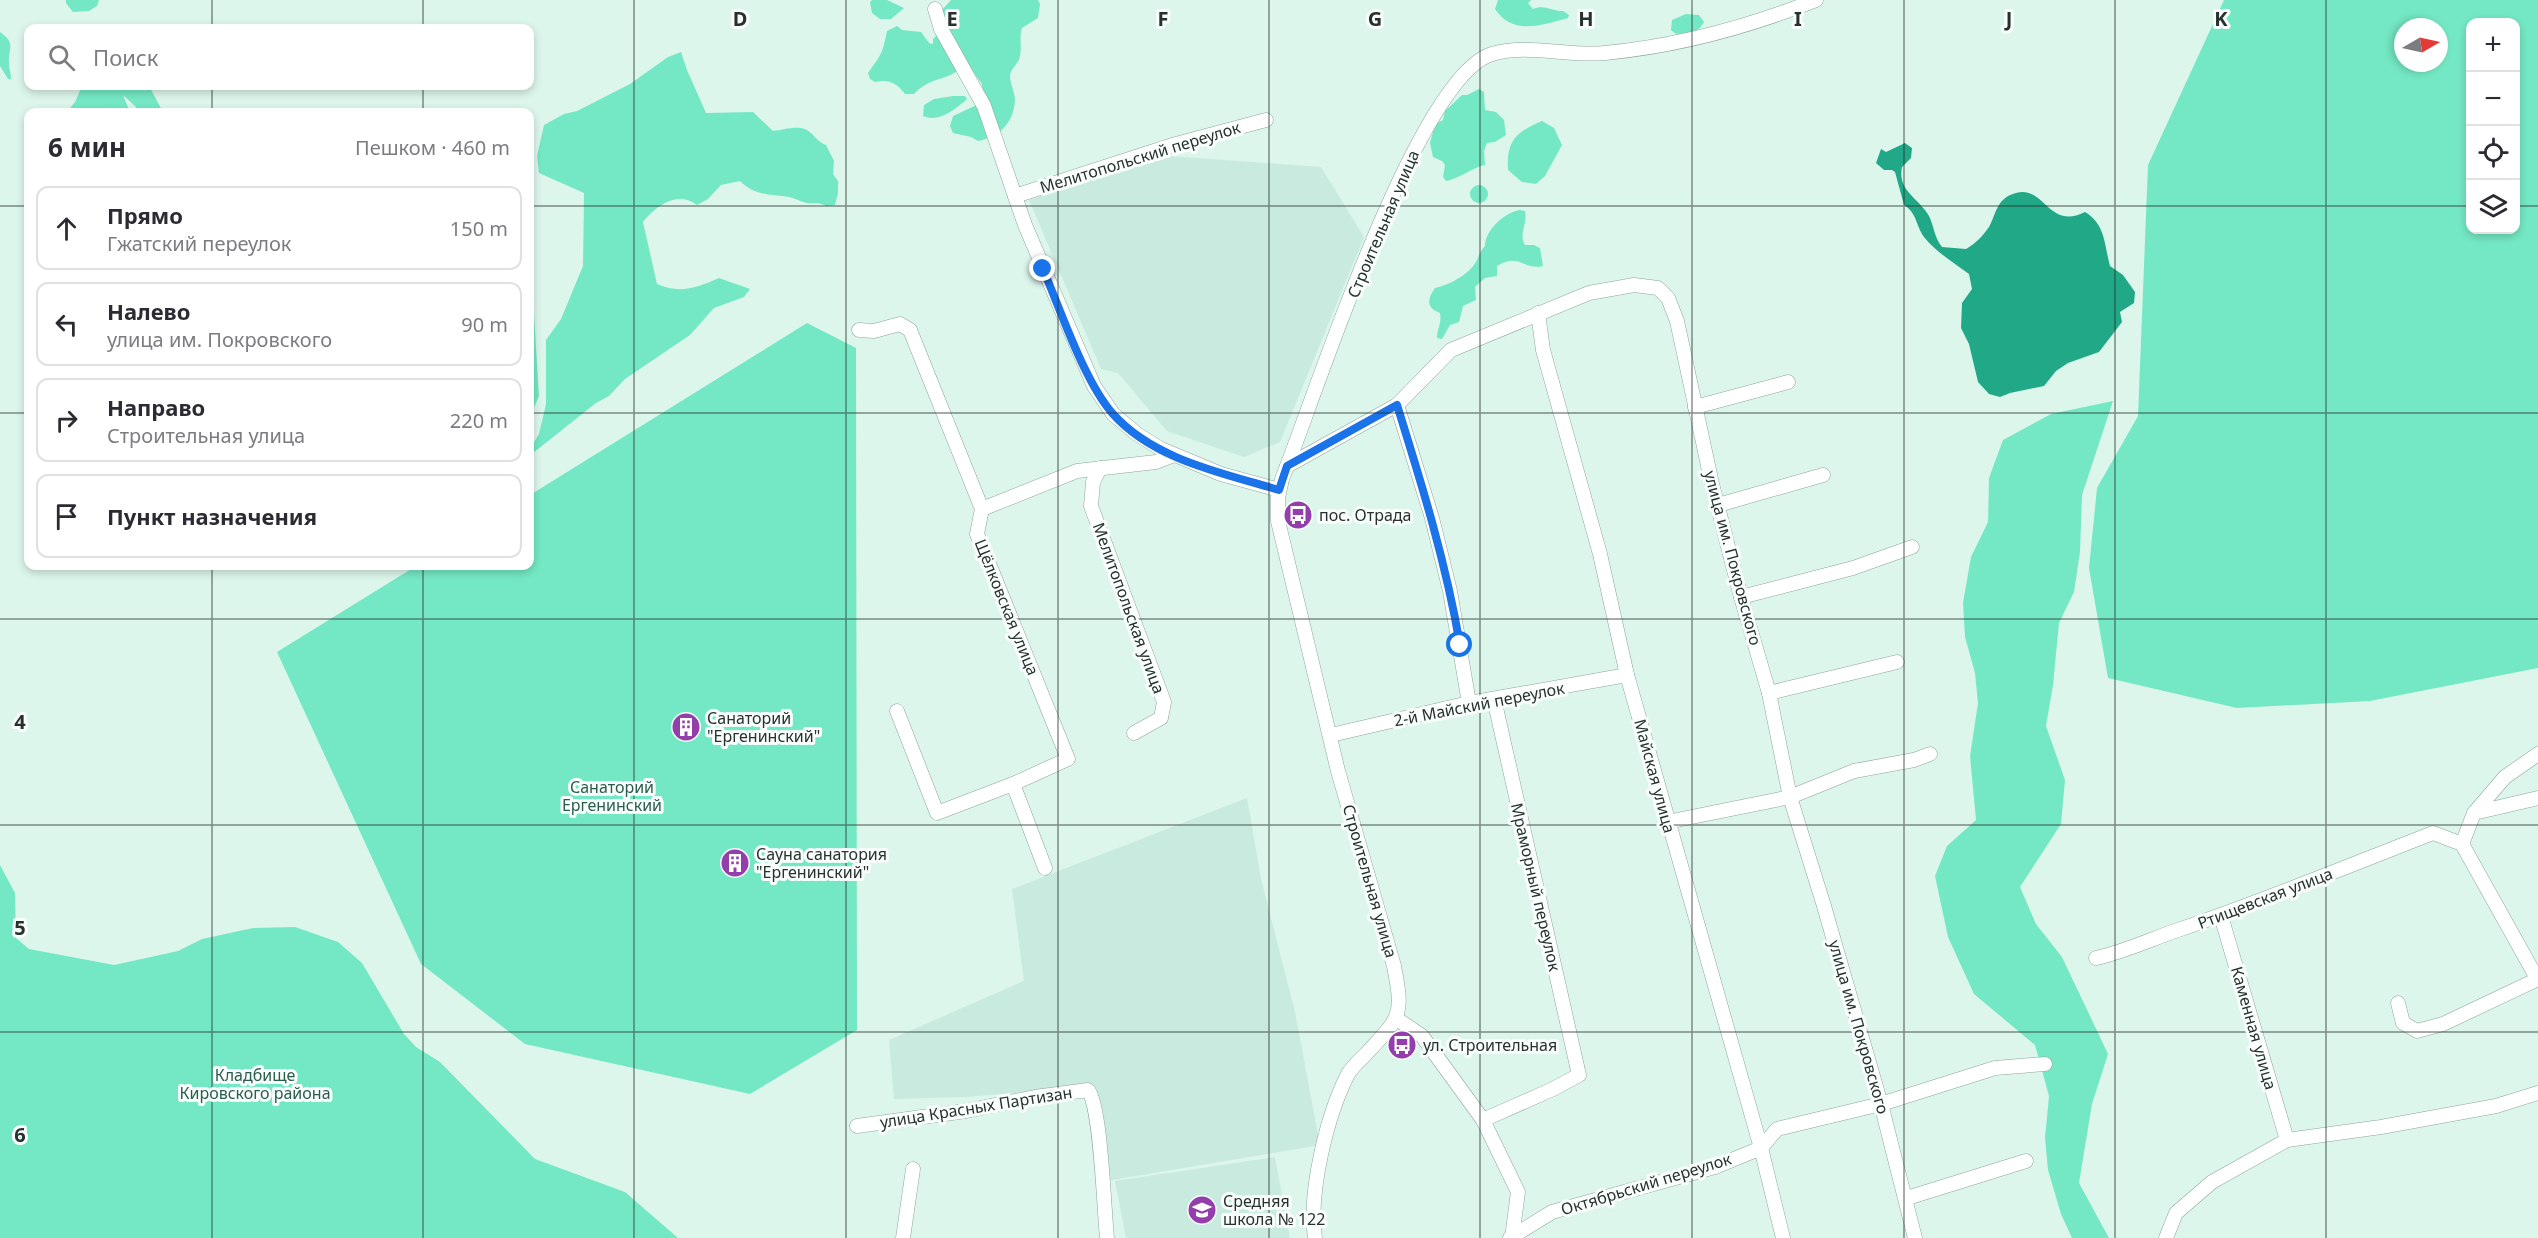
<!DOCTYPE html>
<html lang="ru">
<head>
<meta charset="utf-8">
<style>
	body { margin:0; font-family:"Noto Sans",sans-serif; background:#f2f2f3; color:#2b2b33 }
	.controls { position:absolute; right:18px; top:18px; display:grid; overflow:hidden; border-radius:12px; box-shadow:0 3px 9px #0003 }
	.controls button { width:54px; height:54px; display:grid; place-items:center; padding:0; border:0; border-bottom:2px solid #e1e1e2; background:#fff; color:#2b2b33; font:30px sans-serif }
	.compass { position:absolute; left:2394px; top:18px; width:54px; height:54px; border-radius:50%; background:#fff; box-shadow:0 3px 9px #0003; rotate:81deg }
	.stop { position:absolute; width:18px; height:18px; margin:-14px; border:4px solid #1a73e8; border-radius:50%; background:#fff }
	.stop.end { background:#1a73e8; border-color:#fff; box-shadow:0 2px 6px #0008 }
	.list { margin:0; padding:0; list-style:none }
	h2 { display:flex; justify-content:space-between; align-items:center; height:78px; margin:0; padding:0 24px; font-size:26px }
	h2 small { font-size:20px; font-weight:400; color:#7c7c81 }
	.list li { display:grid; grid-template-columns:39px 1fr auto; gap:18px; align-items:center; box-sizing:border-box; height:84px; margin:0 12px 12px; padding:0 12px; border:2px solid #e1e1e2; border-radius:12px }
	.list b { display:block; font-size:22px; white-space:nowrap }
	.list p { margin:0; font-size:20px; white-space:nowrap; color:#7c7c81 }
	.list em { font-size:20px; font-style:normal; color:#7c7c81 }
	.icon { flex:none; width:33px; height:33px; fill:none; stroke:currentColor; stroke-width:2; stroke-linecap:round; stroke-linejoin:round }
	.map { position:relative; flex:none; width:2538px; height:1238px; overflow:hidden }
	.search { position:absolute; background:#fff; box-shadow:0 3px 9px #0003; left:24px; top:24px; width:510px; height:66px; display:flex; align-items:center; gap:15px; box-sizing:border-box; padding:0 21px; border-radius:12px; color:#7c7c81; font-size:22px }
	.panel { position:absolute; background:#fff; box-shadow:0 3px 9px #0003; left:24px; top:108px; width:510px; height:462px; border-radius:12px }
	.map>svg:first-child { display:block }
	.built { fill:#c9eade }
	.green { fill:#74e8c4; fill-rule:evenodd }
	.water { fill:#21a987 }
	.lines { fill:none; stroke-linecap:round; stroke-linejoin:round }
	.minor-casing { stroke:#8da59c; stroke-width:15 }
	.minor { stroke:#fff; stroke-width:14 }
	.route { stroke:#1a73e8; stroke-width:8 }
	.grid { fill:none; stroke:#28312e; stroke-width:1.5; stroke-opacity:0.55 }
	.labels { text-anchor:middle; stroke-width:6; stroke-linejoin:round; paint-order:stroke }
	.street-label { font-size:16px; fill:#28312e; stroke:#f9fefc }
	.poi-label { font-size:16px; fill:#28312e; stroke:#f9fefc; text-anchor:start }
	.park-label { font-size:16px; fill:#2b5d4d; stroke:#f9fefc }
	.grid-label { font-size:20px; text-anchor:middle; font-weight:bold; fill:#28312e; stroke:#f9fefc; stroke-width:6; stroke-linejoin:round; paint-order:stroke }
</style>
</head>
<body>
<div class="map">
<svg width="2538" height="1238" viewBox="0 0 2538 1238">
	<rect width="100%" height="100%" fill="#ddf6ec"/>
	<g class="built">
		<polygon points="1168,156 1321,167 1364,237 1280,442 1244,457 1167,431 1118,373 1101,369 1029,200"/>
		<polygon points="1247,798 1261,879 1295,1012 1319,1140 1315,1146 1106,1181 1087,1087 966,1097 894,1099 889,1040 1024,981 1012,889"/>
		<polygon points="1275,1157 1290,1238 1126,1238 1115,1181"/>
	</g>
	<g class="green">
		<polygon points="66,0 99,0 97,6 89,11 73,12 66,3"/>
		<polygon points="872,0 887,0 904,8 891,19 880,19 872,13 870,2"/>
		<path d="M951,0H1038L1040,4L1038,18L1022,28C1019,37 1022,46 1020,56C1019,64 1010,69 1010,76C1010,84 1015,92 1015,100C1014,123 999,137 978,141L971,137L953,133L950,126L953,116L983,102L982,84L960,54L942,15V10Z"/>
		<path d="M1498,0H1531L1528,3L1533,9C1544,4 1551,11 1563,11L1569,15L1568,18C1542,25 1513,36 1495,9Z"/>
		<path d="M2224,0H2538V668L2370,701L2237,708L2108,678L2089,568L2097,488L2138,416L2148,165ZM2470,22H2516V230H2470ZM2403,27H2439V63H2403Z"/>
		<path d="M1686,14L1699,15L1704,22C1698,34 1687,33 1676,34L1671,30L1672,20Z"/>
		<path d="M897,26L902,30L921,32L929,43L933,44V39L938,34L957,71C944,81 930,77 914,94H905C897,83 888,79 875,82L870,79L868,73C882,53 882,55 887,31Z"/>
		<path d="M0,32C17,44 8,48 9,64C9,69 11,73 11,79H8L0,66Z"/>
		<path d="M681,52L687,70L706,113L753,112L773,131C783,130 798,125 807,130C815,135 817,142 826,145L834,161L833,174L838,181V193L835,205L826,206C819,202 815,204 807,203C801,202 795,198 789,197C770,194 755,196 740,181L721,185L708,199L697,205C677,190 656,206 643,222L657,284C680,294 696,288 719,278L750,289L744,297L714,308L690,335L625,379L609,396L596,403L533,453L530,449L539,434L546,404V340L561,319L583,266L584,193L539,173L537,156L544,125L564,114L577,111L630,84L668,57Z"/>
		<polygon points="82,86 116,86 119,89 118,86 149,86 163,112 138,112 136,107 123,95 130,112 67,112 75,102"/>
		<path d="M1479,89L1484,92L1485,110L1496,112L1504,120L1506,135L1495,142L1487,143L1484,151L1485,165C1473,167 1457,180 1446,181L1443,177L1445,165L1442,161L1433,157L1430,143L1435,124L1443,120L1445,111L1462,95H1467Z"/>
		<path d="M953,96H965L967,99C955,109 940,123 923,116L924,105L934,99Z"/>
		<path d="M1542,121L1554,128L1562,145L1545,176L1536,184L1522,182L1508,170C1506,141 1516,132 1542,121Z"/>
		<circle cx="1479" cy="194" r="9"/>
		<path d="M1520,210L1525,211C1528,224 1518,234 1525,245H1534L1540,248L1543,266C1522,271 1521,252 1497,266V276L1485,278L1475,287L1476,300L1463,306L1459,322L1450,325L1442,339L1437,338C1437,329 1442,323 1440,313C1426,308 1427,299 1435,288C1449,285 1468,275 1476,262C1479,256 1480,251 1485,246C1485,230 1505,212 1520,210Z"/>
		<polygon points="530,280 532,281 539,396 530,417"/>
		<polygon points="807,323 856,348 857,1030 750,1094 525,1044 421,964 277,652 416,566 530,566 530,495"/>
		<polygon points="2113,401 2082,495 2080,552 2074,592 2059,623 2053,685 2046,726 2065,780 2061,824 2020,887 2036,924 2062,957 2108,1054 2092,1104 2079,1183 2109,1238 2072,1238 2061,1214 2048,1170 2045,1138 2049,1096 2035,1045 1974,994 1948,937 1935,876 1947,846 1976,820 1970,756 1978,703 1975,673 1965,637 1963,603 1971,557 1988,522 1989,478 2003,440 2051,414"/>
		<polygon points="0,865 15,893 16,938 29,949 114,965 178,951 202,939 253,928 295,927 338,942 362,963 404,1034 416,1047 440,1062 535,1159 625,1192 678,1238 0,1238"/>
	</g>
	<path class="water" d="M1905,143L1912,148L1911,158L1902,167C1897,191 1919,198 1929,216C1934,226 1934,237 1942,247L1966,249C1976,243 1982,237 1989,227C1995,216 1996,203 2008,196C2045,177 2045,232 2085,212C2106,225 2104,244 2110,266L2123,275L2135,292L2134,303L2120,312L2122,322L2099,352L2068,363L2056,371L2044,386L2010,393L2000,397L1989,394L1978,382L1969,344L1961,328L1962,303L1972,289L1969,274C1953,262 1937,253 1924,237C1916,226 1917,213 1904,205L1895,172L1892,170H1884L1876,163L1881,149L1886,152Z"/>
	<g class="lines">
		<g class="minor-casing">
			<g id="minor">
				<polyline points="935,9 941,29 984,106 1025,225 1094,386 1113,414 1137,434 1161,449 1221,474 1279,490"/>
				<polyline points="1015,196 1176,144 1266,120"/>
				<polyline points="1538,313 1543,350 1600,554 1627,675 1761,1148 1783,1238"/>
				<polyline points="859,330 874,331 900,324 910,330 982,509 977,534 1068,759 1013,784 1045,868"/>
				<polyline points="1397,405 1432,518 1450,591 1469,703"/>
				<polyline points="1695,407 1788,382"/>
				<polyline points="1287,466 1397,405 1451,350 1589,293 1634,285 1658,288 1668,298 1677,321 1712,484 1741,597 1769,693 1790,797 1824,906 1881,1104 1915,1238"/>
				<polyline points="1100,468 1093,482 1091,506 1164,702 1161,718 1134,733"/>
				<polyline points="1718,505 1823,475"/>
				<polyline points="982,509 1077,471 1156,462 1174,455"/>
				<polyline points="1741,597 1853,568 1912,547"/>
				<polyline points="1769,693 1897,662"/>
				<polyline points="897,711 937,813 1013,784"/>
				<polyline points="1331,735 1469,703 1627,675"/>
				<polyline points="2474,813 2538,798"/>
				<polyline points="1667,822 1790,797 1854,771 1914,760 1930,754"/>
				<polyline points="2462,844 2474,813 2505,777 2538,754"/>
				<polyline points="2221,916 2287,1140"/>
				<path d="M2096,958C2124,952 2151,939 2178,930C2264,901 2348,866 2433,833L2462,844L2538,980"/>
				<polyline points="2398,1003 2403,1023 2417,1031 2443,1024 2538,979"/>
				<polyline points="1397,1019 1422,1036 1483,1120 1518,1192 1512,1238"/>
				<polyline points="1483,1120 1553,1089 1579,1075 1494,699"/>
				<path d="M857,1126L966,1111L1035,1097L1088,1090C1101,1106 1104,1211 1107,1238"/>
				<polyline points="1907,1198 2026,1161"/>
				<polyline points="903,1238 913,1169"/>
				<path d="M1315,1238C1308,1193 1327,1115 1348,1074C1352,1067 1360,1060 1366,1054C1400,1017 1404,1017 1394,966L1338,771L1278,521V498L1282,479C1314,400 1417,76 1492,54C1528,43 1568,57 1605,53C1678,46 1748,27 1816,0"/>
				<polyline points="1510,1238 1552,1212 1715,1167 1761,1148 1777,1129 1881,1104 1995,1068 2045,1064"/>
				<polyline points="2166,1238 2176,1213 2212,1182 2287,1140 2381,1127 2496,1106 2538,1093"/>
			</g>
		</g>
		<use href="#minor" class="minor"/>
	</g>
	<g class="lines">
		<path class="route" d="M1043,269C1061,311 1084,381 1113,414C1154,460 1223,473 1279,490L1287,466L1397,405C1422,485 1446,563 1460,645"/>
	</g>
	<path class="grid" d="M212,0V28M423,0V28M634,0V1238M846,0V1238M1058,0V1238M1269,0V1238M1480,0V1238M1692,0V1238M1904,0V1238M2115,0V1238M2326,0V1238M212,86V112M423,86V112M0,206H28M530,206H2470M2516,206H2538M0,413H28M530,413H2538M212,566V1238M423,566V1238M0,619H2538M0,825H2538M0,1032H2538"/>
	<defs>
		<g id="bus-disc" transform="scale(1.5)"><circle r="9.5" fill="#943eab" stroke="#f9fefc"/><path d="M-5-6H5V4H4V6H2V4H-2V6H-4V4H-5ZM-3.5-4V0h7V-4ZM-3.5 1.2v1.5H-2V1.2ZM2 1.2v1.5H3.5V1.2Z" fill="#fff"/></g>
		<g id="building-disc" transform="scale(1.5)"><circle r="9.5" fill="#943eab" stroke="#f9fefc"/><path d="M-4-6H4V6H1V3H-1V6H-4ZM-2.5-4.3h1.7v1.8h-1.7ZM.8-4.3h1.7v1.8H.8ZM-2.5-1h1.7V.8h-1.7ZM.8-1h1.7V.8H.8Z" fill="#fff"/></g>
		<g id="school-disc" transform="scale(1.5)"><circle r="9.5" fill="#943eab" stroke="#f9fefc"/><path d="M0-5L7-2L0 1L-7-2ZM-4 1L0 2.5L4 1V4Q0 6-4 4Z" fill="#fff"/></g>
	</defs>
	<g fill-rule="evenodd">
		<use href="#bus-disc" x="1298" y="515"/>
		<use href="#building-disc" x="686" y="727"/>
		<use href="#building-disc" x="735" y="863"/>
		<use href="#bus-disc" x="1402" y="1045"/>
		<use href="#school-disc" x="1202" y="1210"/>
	</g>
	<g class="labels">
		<g class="street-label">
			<text transform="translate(1140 157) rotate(-17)" y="6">Мелитопольский переулок</text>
			<text transform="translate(1383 224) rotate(-67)" y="6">Строительная улица</text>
			<text transform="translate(1733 558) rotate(75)" y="6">улица им. Покровского</text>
			<text transform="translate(1007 607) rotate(68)" y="6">Щёлковская улица</text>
			<text transform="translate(1129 608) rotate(70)" y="6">Мелитопольская улица</text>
			<text transform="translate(1479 704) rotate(-11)" y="6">2-й Майский переулок</text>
			<text transform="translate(1655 776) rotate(75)" y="6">Майская улица</text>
			<text transform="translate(1370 881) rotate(74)" y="6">Строительная улица</text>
			<text transform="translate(1536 887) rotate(77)" y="6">Мраморный переулок</text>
			<text transform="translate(2265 898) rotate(-21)" y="6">Ртищевская улица</text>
			<text transform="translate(1859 1027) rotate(74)" y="6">улица им. Покровского</text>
			<text transform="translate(2254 1028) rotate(74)" y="6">Каменная улица</text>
			<text transform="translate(976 1107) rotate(-9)" y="6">улица Красных Партизан</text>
			<text transform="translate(1646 1184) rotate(-17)" y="6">Октябрьский переулок</text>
		</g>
		<g class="poi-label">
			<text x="1319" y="521">пос. Отрада</text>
			<text x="707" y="724">Санаторий<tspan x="707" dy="18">"Ергенинский"</tspan></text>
			<text x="756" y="860">Сауна санатория<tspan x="756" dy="18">"Ергенинский"</tspan></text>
			<text x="1423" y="1051">ул. Строительная</text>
			<text x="1223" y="1207">Средняя<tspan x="1223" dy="18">школа № 122</tspan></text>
		</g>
		<g class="park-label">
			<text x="612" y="793">Санаторий<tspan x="612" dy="18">Ергенинский</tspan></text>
			<text x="255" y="1081">Кладбище<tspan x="255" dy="18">Кировского района</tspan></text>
		</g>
	</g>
	<g class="grid-label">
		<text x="740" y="26">D</text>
		<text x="952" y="26">E</text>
		<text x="1163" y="26">F</text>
		<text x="1375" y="26">G</text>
		<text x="1586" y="26">H</text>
		<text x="1798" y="26">I</text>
		<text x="2009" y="26">J</text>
		<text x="2221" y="26">K</text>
		<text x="20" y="729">4</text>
		<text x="20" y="935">5</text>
		<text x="20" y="1142">6</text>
	</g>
</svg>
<div class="controls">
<button>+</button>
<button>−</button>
<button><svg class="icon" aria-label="locate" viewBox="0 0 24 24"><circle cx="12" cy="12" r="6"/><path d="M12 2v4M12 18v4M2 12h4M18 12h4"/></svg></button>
<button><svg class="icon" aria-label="layers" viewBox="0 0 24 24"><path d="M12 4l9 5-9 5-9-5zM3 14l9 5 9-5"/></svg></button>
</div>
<svg class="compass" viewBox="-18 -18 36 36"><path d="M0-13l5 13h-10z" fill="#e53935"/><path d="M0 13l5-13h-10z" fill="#7c7c81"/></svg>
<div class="stop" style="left:1460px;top:645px"></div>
<div class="stop end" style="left:1043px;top:269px"></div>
<div class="search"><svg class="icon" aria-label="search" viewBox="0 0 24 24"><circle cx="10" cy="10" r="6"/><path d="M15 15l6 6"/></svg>Поиск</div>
<section class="panel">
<h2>6 мин<small>Пешком · 460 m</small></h2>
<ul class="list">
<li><svg class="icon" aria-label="ahead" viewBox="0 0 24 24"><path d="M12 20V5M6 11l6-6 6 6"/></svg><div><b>Прямо</b><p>Гжатский переулок</p></div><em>150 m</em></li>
<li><svg class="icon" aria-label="left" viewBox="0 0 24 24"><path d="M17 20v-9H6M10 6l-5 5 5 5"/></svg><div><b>Налево</b><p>улица им. Покровского</p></div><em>90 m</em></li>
<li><svg class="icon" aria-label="right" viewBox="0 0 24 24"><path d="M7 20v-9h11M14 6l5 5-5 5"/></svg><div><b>Направо</b><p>Строительная улица</p></div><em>220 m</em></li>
<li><svg class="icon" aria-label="arrive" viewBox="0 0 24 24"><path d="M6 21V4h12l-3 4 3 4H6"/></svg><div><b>Пункт назначения</b></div></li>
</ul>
</section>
</div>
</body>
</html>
